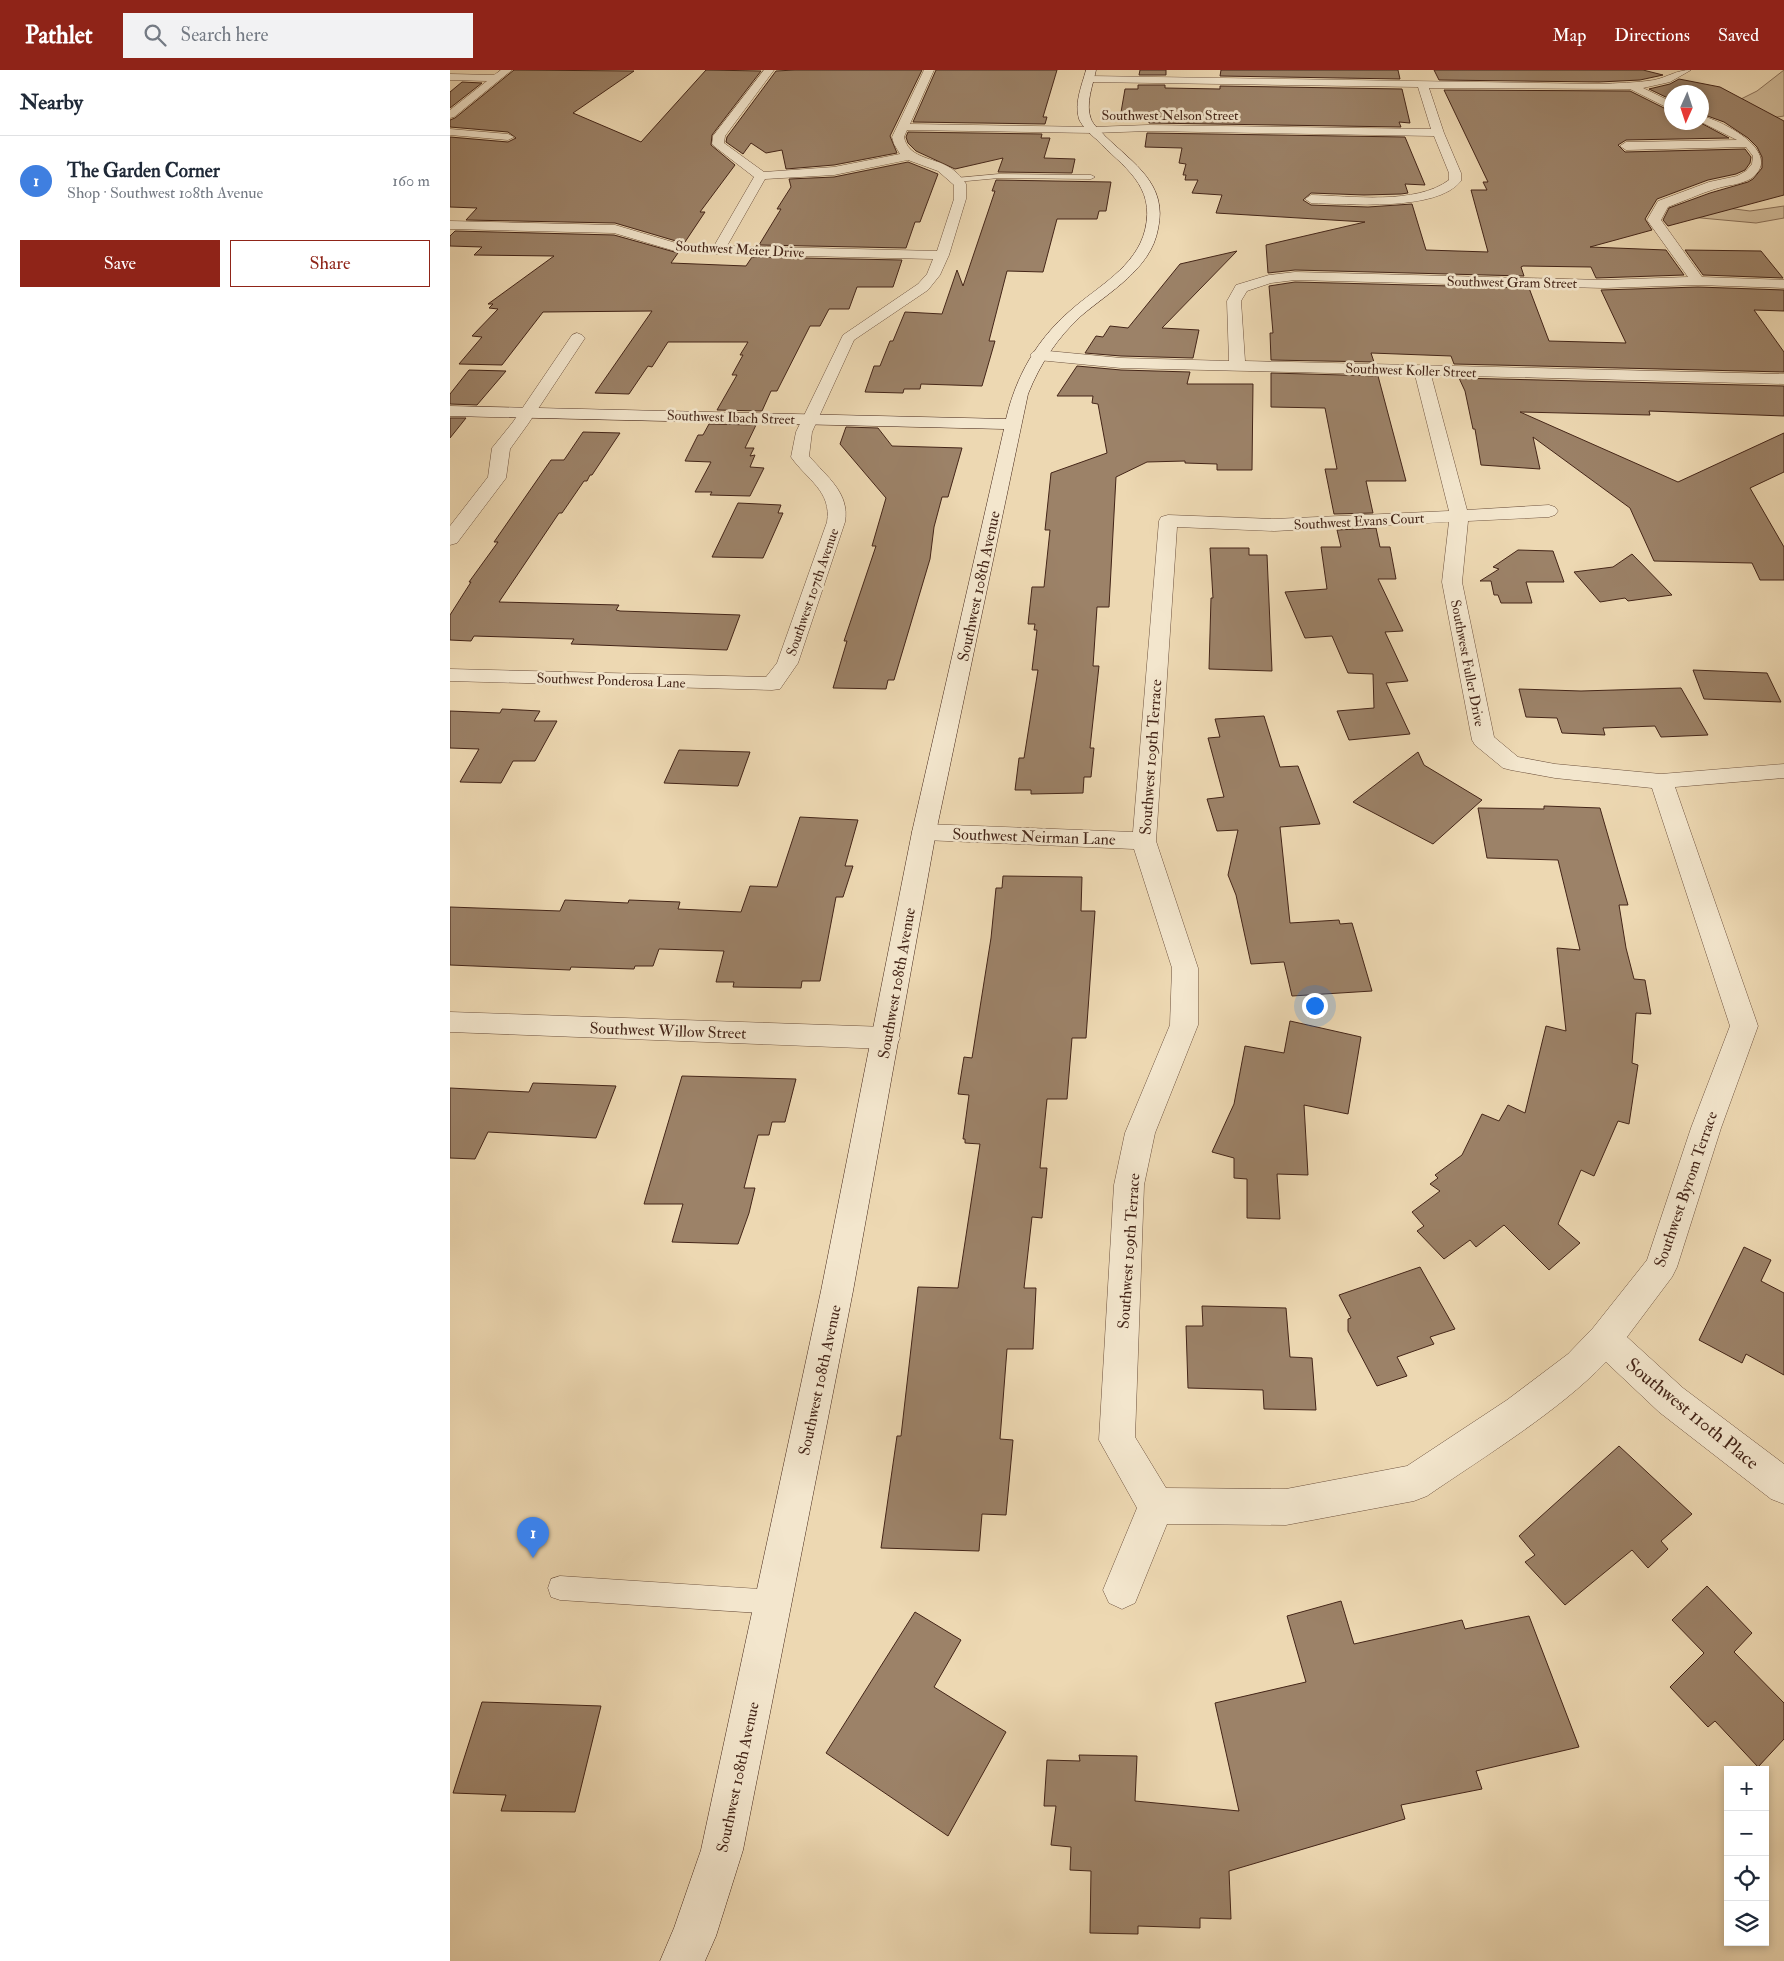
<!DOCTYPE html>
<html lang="en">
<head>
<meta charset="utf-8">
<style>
	body { margin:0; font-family:"IM FELL Double Pica",serif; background:#f2f2f3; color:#1f2937 }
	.controls { position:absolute; right:15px; bottom:15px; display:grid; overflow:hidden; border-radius:0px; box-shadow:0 2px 8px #0003 }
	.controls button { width:45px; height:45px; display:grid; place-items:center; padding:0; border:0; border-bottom:1px solid #e0e1e3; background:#fff; color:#1f2937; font:25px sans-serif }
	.compass { position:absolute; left:1214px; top:15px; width:45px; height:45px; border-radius:50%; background:#fff; box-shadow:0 2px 8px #0003; rotate:183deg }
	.you { position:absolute; left:864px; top:935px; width:18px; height:18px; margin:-12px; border:4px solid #fff; border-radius:50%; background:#1a73e8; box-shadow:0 0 0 8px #1a73e833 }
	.badge { display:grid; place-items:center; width:32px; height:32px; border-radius:50%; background:#8f2418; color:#fff; font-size:16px; font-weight:700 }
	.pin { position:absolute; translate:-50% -41px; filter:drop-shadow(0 1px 2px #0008) }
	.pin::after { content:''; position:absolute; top:26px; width:18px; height:15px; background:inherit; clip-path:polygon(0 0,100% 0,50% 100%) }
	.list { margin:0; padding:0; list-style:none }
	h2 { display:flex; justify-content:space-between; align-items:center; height:65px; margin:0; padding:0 20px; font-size:21px }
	h2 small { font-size:16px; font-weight:400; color:#747a83 }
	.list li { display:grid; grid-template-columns:32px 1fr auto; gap:15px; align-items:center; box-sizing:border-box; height:90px; padding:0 20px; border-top:1px solid #e0e1e3 }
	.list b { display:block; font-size:19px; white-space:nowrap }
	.list p { margin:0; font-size:16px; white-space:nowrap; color:#747a83 }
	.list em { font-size:16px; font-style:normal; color:#747a83 }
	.actions { display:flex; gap:10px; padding:15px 20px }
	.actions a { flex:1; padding:11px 0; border:1px solid #8f2418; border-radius:0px; text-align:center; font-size:18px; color:#8f2418 }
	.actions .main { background:#8f2418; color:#fff }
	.icon { flex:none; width:28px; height:28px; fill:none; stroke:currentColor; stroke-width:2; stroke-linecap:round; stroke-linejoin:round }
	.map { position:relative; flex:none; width:1334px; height:1891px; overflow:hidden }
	header { display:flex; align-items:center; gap:30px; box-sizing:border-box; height:70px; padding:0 25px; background:#8f2418; color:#fff }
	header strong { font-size:24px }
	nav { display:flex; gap:28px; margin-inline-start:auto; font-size:18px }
	.search { width:350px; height:45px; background:#f2f2f3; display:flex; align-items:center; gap:12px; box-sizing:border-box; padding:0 18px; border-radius:0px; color:#747a83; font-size:19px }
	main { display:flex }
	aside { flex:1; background:#fff }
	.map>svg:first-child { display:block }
	.green { fill:#d0ba98; stroke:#8a7058 }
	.building { fill:#9c8268; stroke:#442518 }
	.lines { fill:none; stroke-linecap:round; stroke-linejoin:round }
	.lane-casing { stroke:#6e523e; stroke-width:1 }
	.street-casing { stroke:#6e523e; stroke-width:1 }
	.secondary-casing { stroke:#442518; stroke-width:1 }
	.lane { fill:#f3e6cd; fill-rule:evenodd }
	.street { fill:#f3e6cd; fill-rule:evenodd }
	.secondary { fill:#f3e6cd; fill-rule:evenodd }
	.labels { text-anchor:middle; stroke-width:5; stroke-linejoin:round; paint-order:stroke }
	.far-street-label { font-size:14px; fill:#442518; stroke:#f3e6cd }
	.street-label { font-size:16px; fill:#442518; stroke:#f3e6cd }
	.near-street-label { font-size:19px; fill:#442518; stroke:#f3e6cd }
</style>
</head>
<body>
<header>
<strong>Pathlet</strong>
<div class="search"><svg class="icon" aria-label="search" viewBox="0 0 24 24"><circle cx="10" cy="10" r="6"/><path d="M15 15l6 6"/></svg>Search here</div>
<nav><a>Map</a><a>Directions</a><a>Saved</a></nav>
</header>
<main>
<aside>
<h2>Nearby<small></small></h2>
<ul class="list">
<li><span class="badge" style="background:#3f7fe0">1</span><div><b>The Garden Corner</b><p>Shop · Southwest 108th Avenue</p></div><em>160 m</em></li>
</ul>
<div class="actions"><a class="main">Save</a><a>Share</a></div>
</aside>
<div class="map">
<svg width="1334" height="1891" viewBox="0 0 1334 1891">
	<rect width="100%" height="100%" fill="#edd8b2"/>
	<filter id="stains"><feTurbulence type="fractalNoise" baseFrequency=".004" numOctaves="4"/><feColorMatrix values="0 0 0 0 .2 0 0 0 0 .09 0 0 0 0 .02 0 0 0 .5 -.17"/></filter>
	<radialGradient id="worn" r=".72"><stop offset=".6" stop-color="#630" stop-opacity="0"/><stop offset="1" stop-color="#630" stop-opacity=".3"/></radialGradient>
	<g class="green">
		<polygon points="1334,0 1334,46 1284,54 1252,43 1252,38 1285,32 1307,21"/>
		<polygon points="1239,133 1300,141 1334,136 1334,148 1306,153 1229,146"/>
	</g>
	<g class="building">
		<polygon points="64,0 184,1 123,43 191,72 256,0 311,1 262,65 261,75 285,95 250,142 255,142 235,172 226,171 165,153 16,150 27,138 0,137 0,67 58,72 66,68 58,62 0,57 0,50 5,48"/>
		<polygon points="345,0 472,0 440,66 447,83 384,95 336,99 332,80 316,83 301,73 293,84 276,72 277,67 326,1"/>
		<polygon points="486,0 607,0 593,47 597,47 595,54 463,52"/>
		<polygon points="690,0 716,0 716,5 689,5"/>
		<polygon points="771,0 948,0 950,9 770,6"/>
		<polygon points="984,0 1193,0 1213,5 1190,10 1149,12 989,10"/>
		<polygon points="1229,9 1270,17 1334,51 1334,125 1218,156 1213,150 1219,138 1260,123 1298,112 1303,109 1312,98 1312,87 1307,77 1298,68 1274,52 1252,44 1252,22 1222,22 1222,30 1199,19 1220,14"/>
		<polygon points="12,12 32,13 0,38 0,22"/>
		<polygon points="688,15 715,15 715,18 770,19 770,16 952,19 960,53 949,52 951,57 699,53 699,48 670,48 675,19 688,19"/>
		<polygon points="994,20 1180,21 1222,42 1222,52 1249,52 1279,68 1176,70 1168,75 1175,82 1295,79 1301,87 1300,93 1295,100 1286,104 1258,110 1207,129 1195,149 1202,160 1140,177 1216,180 1234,205 1146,208 1141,197 1073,196 1071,197 1074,206 845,200 818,203 816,175 915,152 766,143 772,125 742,123 748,110 735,110 736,105 733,105 736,94 729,93 732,78 695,77 697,63 955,67 975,115 955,114 958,123 951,124 914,125 861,123 853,130 861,135 918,137 962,134 976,180 1038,182 1021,120 1037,120 1033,112 1038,112"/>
		<polygon points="458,62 592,64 591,68 600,68 594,88 625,89 622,103 548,102 553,88 505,99 466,81 458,73 456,67"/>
		<polygon points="458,92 488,104 470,152 465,152 456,178 309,175 331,139 327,139 341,117 339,109 384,107"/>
		<polygon points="546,110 661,112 656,141 649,141 647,149 607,149 593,202 557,201 539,271 545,271 532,316 471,314 470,319 454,319 453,323 415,322 424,296 430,296 440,271 443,271 455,242 492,244 507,200 513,216 545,121 542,121"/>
		<polygon points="5,161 164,165 228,183 221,193 296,196 302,187 452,190 443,217 407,217 399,239 379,239 370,256 360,256 327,321 321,321 312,341 267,340 287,305 282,305 293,285 290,285 298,272 218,272 202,297 198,296 179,324 145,323 202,241 93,242 52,295 9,294 32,267 22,266 48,239 39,238 43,234 38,234 104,186 24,185 32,177 0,176 0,166"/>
		<polygon points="1235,180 1311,181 1333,208 1253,205"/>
		<polygon points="787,181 712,258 749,260 743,288 671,286 635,283 646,266 653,267 660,256 678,258 730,194"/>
		<polygon points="845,212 1079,218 1099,271 1176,273 1151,220 1248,217 1334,220 1334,241 1304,240 1334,282 1334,302 1004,294 1001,286 921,283 924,292 821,290 820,263 823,263 819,216"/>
		<polygon points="627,296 671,300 740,302 737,314 803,314 802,400 767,400 767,394 735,393 735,391 697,392 666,407 659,537 647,537 643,596 649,596 640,678 644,678 641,707 634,707 633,723 581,724 581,720 565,720 569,688 574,688 588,600 582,600 587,560 584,560 585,554 578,554 582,517 594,517 600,460 595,460 601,403 657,383 648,334 642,333 643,326 607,326"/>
		<polygon points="19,300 56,301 27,335 0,334 0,324"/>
		<polygon points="821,303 928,306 956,411 916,411 923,443 884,444 875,399 887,399 875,338 821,337"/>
		<polygon points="1009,308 1334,316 1334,346 1199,341 1200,345 1070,342 1228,412 1334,363 1334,402 1300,418 1334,477 1334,510 1310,510 1302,493 1204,491 1180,438 1083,367 1090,399 1031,395 1025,359 1023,359 1015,321"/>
		<polygon points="0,348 16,348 0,368"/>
		<polygon points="259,354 306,355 295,378 304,378 300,386 305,385 300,397 314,398 300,426 260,425 262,422 245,422 261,392 235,391 248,365 253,365"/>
		<polygon points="396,357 428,358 442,376 512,378 498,427 492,427 484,457 480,489 444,610 438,610 436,619 383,618 397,571 394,571 426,476 422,476 436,428 390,374"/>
		<polygon points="133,362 170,363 142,405 140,405 137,411 134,411 112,443 109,443 49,532 169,535 166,540 170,541 290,545 277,580 121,574 124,569 24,566 21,571 0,570 0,545 21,512 19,512 48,472 44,472 101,390 114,390"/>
		<polygon points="288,433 331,435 328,443 333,443 313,488 262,487"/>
		<polygon points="926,458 930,477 940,477 946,509 928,509 953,561 935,562 958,611 936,613 960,664 899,670 887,641 924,638 923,604 898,603 882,566 855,568 835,522 877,519 871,477 891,477 887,460"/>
		<polygon points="760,478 799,478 799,485 817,485 822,601 759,599 761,528 763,528"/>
		<polygon points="1068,480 1103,481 1114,512 1076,512 1082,533 1051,533 1048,525 1044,525 1041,511 1030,511 1049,499 1043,497"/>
		<polygon points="1182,484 1222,525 1178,531 1175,528 1150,532 1124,502 1163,497"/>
		<polygon points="1243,600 1317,603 1331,632 1254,629"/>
		<polygon points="1231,618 1258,665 1211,667 1205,656 1153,658 1155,665 1112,663 1107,648 1076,647 1069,619 1131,621"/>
		<polygon points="52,639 90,641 84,651 107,651 85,691 63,691 51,713 10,712 29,679 0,678 0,641 50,643"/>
		<polygon points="814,646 830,697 848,696 870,754 830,757 840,853 889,850 890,854 902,853 922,921 842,926 834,892 801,894 786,825 778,805 788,760 767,761 757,729 774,727 758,668 770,667 765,649"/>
		<polygon points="229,680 300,682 288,716 214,713"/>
		<polygon points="968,682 974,695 1032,730 983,774 903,732"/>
		<polygon points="1094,736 1150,738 1178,835 1169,835 1176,878 1184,909 1195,910 1201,944 1186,943 1182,993 1188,995 1179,1054 1168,1051 1144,1106 1131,1100 1108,1154 1130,1173 1099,1200 1054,1155 1026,1177 1020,1170 994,1189 967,1161 974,1156 962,1142 990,1121 980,1114 988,1108 985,1105 1012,1085 1032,1044 1049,1051 1058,1035 1075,1043 1096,956 1116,961 1107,878 1130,880 1108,790 1037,788 1028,738 1094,739"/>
		<polygon points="350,747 408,750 395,796 403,796 393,827 386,827 370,911 352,911 351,918 283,917 284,912 266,912 274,881 209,879 203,896 185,896 184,899 121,897 120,900 0,895 0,837 110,841 115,830 178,833 179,830 230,832 228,839 291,842 300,816 327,817"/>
		<polygon points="553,806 632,807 631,841 645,841 636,968 622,968 617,1029 597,1029 590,1098 597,1098 592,1148 582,1147 574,1218 586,1218 583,1279 557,1279 550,1369 563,1370 556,1445 532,1444 529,1481 431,1478 447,1366 451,1366 468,1217 508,1218 530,1074 515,1073 515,1069 513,1069 519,1025 508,1024 514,987 522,988 541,868 546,818 552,818"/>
		<polygon points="840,951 911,967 898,1044 854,1035 858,1105 827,1104 830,1149 797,1148 797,1109 784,1108 784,1088 762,1082 784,1034 795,976 834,983"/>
		<polygon points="232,1006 346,1009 335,1052 322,1052 319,1065 308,1065 294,1118 305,1118 299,1143 288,1174 222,1172 233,1134 194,1134"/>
		<polygon points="83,1013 166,1016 146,1068 38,1062 25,1089 0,1088 0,1018 79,1022"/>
		<polygon points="1294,1177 1321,1190 1311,1211 1334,1223 1334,1305 1296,1284 1292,1293 1249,1270"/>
		<polygon points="970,1197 1005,1259 980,1267 984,1274 947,1287 957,1306 927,1316 898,1261 898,1249 901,1248 889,1225"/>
		<polygon points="752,1236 836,1238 840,1287 862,1288 866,1340 814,1339 813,1320 738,1318 736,1256 753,1256"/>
		<polygon points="1169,1376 1242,1444 1211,1471 1218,1479 1198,1498 1182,1480 1115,1535 1075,1492 1085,1485 1069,1466"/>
		<polygon points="1257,1516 1302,1563 1284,1582 1334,1633 1334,1669 1308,1697 1265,1651 1258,1657 1220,1617 1254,1583 1222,1550"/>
		<polygon points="891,1531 904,1574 1012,1550 1015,1559 1079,1546 1129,1677 1026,1701 1032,1719 951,1735 955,1749 779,1801 781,1849 750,1848 750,1858 688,1856 688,1864 640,1863 641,1801 620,1800 621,1777 601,1775 606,1736 594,1736 597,1690 630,1691 629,1685 687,1686 685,1731 789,1741 765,1633 856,1612 837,1546"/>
		<polygon points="465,1542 511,1570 484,1617 556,1662 498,1766 376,1683"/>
		<polygon points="32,1632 151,1636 125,1742 51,1741 56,1725 3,1723"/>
	</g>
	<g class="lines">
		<g class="lane-casing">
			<g id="lane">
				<polygon points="549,104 641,105 645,107 641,109 549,108 506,112 502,110 506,108"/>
				<polygon points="110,1506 324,1520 333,1523 336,1532 333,1541 324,1544 110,1530 101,1527 98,1518 101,1509"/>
			</g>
		</g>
		<g class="street-casing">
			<g id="street">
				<polygon points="51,0 62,0 4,47 0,48 0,40 37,11 0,10 0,4 44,5"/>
				<path d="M314,0H324L275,66L274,73L314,102L384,97L450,84L444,74L442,67L474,0H484L460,54L643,57L698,55L981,59L968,17L639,12L634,9L639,6L1149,14C1167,13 1186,13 1204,10C1218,7 1226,0 1241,0L1220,12L1193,18L1222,32V40L1180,19L979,18L994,63L1011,103V111C987,142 897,134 861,133L855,129L861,125C901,126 966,135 999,110V103L984,66L698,61L643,63L457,60L454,67C458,87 479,87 495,95C504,99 511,106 516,114V129L499,185L490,205L478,220L404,270L362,362L359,386C377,407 400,423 395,452L348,593L330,619L322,620L0,611V599L316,607L327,593L377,452C382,421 357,410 341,387L346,362L393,265L468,214L477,204L483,189L268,184L225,181L164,163L0,159V151L165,155L226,173L264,176L304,107L264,76L262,74L263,66ZM458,90L488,101L504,115V129L487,181L277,176L315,109L384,105Z"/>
				<path d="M1252,46C1273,51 1334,82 1302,108C1291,115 1277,115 1265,119C1249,124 1234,131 1218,137L1211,150L1252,207L1334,210V218L1248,215L1154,218L845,210L821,213L797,221L791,231L795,291L1334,304V314L981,305L1017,440L1099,435L1105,437L1108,441L1105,445L1099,447L1018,451L1012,512L1044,667L1068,687L1105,694L1211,704L1334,694V708L1225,717L1308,956L1271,1058L1227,1197L1222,1207L1177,1267L1233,1318L1334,1394V1434L1321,1429L1209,1342L1156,1292C1108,1342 1035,1386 977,1426L964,1431L836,1455L717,1454L685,1533L672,1539L659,1533L653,1520L687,1438L649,1370L664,1115L675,1063L720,955L722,898L684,779L474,770L465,768L462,762L465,756L474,754L683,762L709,451L711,447L718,445L824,449L999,441L965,305L671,298L588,290L583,288L580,285L583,282L588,280L671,288L779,291L777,231L786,215L819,205L845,202L1154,210L1238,207L1197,150L1208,131L1259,112L1287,106L1296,101L1302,94L1303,86L1296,77L1176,80L1170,76L1176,72L1287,70L1251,52ZM999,452L992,512L1022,670L1025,675L1053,698L1061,700L1105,708L1202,718L1280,956L1241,1058L1197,1190L1143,1258L1118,1284L1057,1330L957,1396L836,1419L716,1418L685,1367L694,1115L705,1063L748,955V898L706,771L727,457L824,461Z"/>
				<polygon points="0,59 58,64 64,67 58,70 0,65"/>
				<polygon points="127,263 132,265 135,268 78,354 60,379 56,408 7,473 0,475 0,456 38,407 42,378 63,352 122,265"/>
				<polygon points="0,942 436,957 446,960 450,968 446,976 436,979 0,962"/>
			</g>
		</g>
		<g class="secondary-casing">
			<path id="secondary" d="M636,0H646C643,15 635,34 641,49C643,55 651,61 655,66C684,94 718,114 708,159C701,199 659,222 631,246C607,268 590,294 578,324L486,762L403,1221L293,1780L266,1866L255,1891H210L224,1858L251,1780L371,1221L462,762L554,359L0,346V336L556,349C566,306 587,269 621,240C647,217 686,197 695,160C706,115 673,97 646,69C640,64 632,56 629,49C624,33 632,15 636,0Z"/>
		</g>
		<use href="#lane" class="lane"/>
		<use href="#street" class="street"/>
		<use href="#secondary" class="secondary"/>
	</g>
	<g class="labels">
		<g class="far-street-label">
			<text x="720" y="50">Southwest Nelson Street</text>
			<text transform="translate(290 179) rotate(3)" y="5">Southwest Meier Drive</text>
			<text transform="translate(1062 212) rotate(1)" y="5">Southwest Gram Street</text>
			<text transform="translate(961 300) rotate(2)" y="5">Southwest Koller Street</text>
			<text transform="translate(281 347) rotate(2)" y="5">Southwest Ibach Street</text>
			<text transform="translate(909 451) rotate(-3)" y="5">Southwest Evans Court</text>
			<text transform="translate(362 522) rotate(-71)" y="5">Southwest 107th Avenue</text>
			<text transform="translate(1018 593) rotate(79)" y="5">Southwest Fuller Drive</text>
			<text transform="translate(161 610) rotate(2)" y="5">Southwest Ponderosa Lane</text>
		</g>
		<g class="street-label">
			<text transform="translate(528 516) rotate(-78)" y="6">Southwest 108th Avenue</text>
			<text transform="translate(700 687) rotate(-86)" y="6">Southwest 109th Terrace</text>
			<text transform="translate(584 766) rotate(2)" y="6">Southwest Neirman Lane</text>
			<text transform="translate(446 913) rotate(-80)" y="6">Southwest 108th Avenue</text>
			<text transform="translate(218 960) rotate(2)" y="6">Southwest Willow Street</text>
			<text transform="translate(1235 1119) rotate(-71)" y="6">Southwest Byrom Terrace</text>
			<text transform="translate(678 1181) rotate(-86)" y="6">Southwest 109th Terrace</text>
			<text transform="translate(369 1310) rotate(-78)" y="6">Southwest 108th Avenue</text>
			<text transform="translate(287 1707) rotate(-78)" y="6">Southwest 108th Avenue</text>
		</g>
		<g class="near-street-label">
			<text transform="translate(1243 1343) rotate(39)" y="7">Southwest 110th Place</text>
		</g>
	</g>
	<rect width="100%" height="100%" filter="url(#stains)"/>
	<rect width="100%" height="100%" fill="url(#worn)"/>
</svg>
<div class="controls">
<button>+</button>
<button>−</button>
<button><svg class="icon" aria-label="locate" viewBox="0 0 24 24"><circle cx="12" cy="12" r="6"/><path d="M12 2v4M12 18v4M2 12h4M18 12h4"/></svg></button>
<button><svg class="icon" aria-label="layers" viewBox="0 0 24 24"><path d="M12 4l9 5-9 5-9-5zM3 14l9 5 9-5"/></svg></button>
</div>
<svg class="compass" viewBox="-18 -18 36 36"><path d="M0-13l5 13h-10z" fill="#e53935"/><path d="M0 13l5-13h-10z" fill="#747a83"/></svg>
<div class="you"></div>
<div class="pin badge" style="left:83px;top:1488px;background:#3f7fe0">1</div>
</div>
</main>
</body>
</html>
